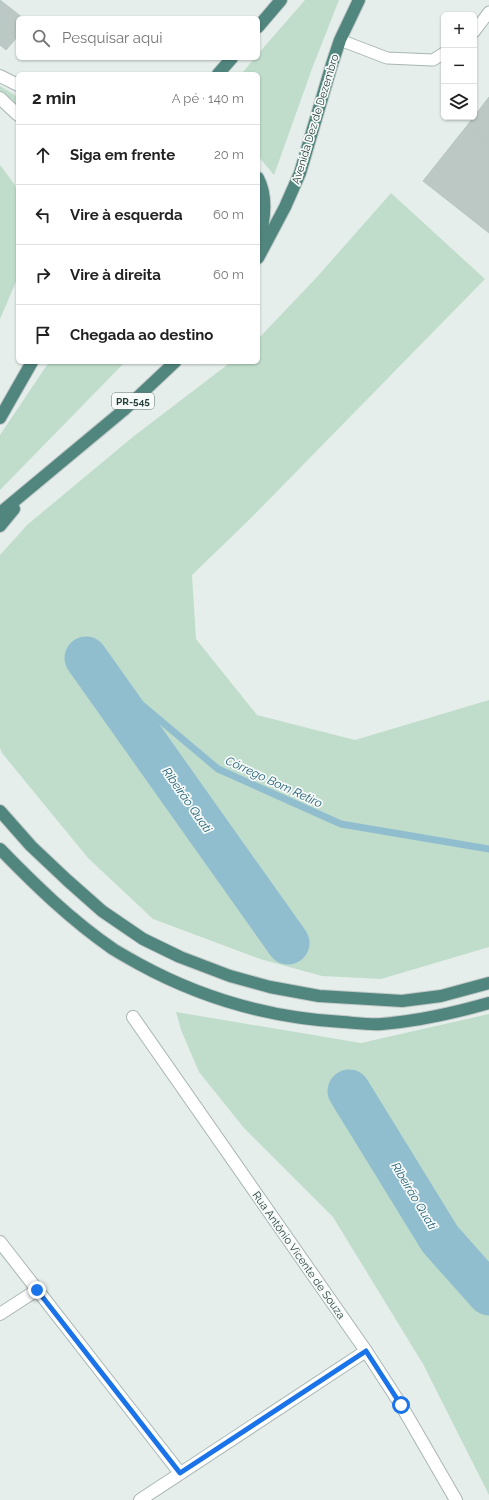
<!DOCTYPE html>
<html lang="pt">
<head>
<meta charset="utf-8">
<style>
	body { margin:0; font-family:Raleway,sans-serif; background:#f6f6f6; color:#222 }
	.controls { position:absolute; right:12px; top:12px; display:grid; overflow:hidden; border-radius:6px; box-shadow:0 1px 3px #0004 }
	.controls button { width:36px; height:36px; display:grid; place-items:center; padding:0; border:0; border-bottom:1px solid #e0e0e0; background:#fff; color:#222; font:20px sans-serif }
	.stop { position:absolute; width:12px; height:12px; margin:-9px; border:3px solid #1a73e8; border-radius:50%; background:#fff }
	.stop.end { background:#1a73e8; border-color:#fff; box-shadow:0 1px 4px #0008 }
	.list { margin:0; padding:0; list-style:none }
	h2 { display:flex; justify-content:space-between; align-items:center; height:52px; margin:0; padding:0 16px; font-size:17px }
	h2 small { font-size:13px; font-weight:400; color:#767676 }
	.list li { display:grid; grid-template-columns:26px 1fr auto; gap:12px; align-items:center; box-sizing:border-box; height:60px; padding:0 16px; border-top:1px solid #e0e0e0 }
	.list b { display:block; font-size:15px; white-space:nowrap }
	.list em { font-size:13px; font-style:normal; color:#767676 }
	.icon { flex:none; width:22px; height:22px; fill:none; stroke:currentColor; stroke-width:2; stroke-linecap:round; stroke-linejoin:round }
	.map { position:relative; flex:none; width:489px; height:1500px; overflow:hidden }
	.search { position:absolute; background:#fff; box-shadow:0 1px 3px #0004; left:16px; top:16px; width:244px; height:44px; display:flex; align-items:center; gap:10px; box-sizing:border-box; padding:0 14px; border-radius:6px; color:#767676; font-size:15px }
	.panel { position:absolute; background:#fff; box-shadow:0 1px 3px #0004; left:16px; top:72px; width:244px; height:292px; border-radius:6px }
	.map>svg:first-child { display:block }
	.green { fill:#c0ddcb }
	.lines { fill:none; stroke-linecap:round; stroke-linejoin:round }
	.stream { stroke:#91becf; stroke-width:7 }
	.river { stroke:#91becf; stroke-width:43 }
	.building { fill:#bbc8c4; stroke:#b8c7c3 }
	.service-casing { stroke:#a8b6b3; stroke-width:13 }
	.minor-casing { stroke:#a8b6b3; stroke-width:14 }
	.trunk-casing { stroke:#c2c9c8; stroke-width:14 }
	.service { stroke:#fff; stroke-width:11 }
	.minor { stroke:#fff; stroke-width:12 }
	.trunk { stroke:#50867e; stroke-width:12 }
	.route { stroke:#1a73e8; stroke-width:5 }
	.labels { text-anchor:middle; stroke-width:3.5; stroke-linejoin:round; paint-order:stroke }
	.shield { fill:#f6faf8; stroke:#647774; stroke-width:1 }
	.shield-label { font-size:10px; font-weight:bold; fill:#253f3b }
	.street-label { font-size:11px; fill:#253f3b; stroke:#f6faf8 }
	.water-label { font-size:12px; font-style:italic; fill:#226078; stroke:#f6faf8 }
</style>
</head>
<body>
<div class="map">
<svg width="489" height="1500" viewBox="0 0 489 1500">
	<rect width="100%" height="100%" fill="#e5eeeb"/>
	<g class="green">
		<polygon points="305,0 339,0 313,66 274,175 258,156 258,74 241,74 255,58 258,58 258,54"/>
		<polygon points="0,86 18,97 18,110 0,93"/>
		<polygon points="0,165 15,185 18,198 18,277 0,319"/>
		<polygon points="391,193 485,279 252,517 192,575 196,639 257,715 355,740 489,700 489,947 381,979 322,976 260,959 153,919 88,858 2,753 0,748 0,555 27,525 134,436 231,362 258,362 258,339 317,277"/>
		<polygon points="49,362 125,362 0,490 0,435"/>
		<polygon points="176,1012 361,1043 489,1014 489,1495 423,1364 333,1217 244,1128 199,1072 181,1030"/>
	</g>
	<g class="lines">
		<polyline class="stream" points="86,658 218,769 341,824 489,849"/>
		<g class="river">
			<polyline points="86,658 288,943"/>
			<polyline points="349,1091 440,1239 489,1294"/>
		</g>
	</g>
	<g class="building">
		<polygon points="0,0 23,18 18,18 18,36 6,50 0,45"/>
		<polygon points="489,97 489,145 466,127"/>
		<polygon points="466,127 489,145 489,233 423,181"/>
	</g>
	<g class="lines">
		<g class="service-casing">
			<g id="service">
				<polyline points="474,32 489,12"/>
				<polyline points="340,40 387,58 433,60 444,53"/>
			</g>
		</g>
		<g class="minor-casing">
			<g id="minor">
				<polyline points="0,76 18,85"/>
				<polyline points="0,98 18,115"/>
				<polyline points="133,1017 366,1351 401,1405 456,1500"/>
				<polyline points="0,1242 180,1473"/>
				<polyline points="0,1314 37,1290"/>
				<polyline points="140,1500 366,1351"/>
			</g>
		</g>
		<g class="trunk-casing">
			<g id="trunk">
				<polyline points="258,27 281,0"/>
				<polyline points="218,74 232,58"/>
				<path d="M258,178C268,197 264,224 258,244"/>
				<polyline points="258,258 285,207 300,173 332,64 340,40 359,0"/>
				<polyline points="0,418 32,362"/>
				<polyline points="0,513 125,409 175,362"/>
				<polyline points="0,526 14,509"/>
				<polyline points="0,811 31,846 67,880 102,911 143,939 180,957 230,976 270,987 319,996 402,1001 441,996 489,983"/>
				<path d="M0,849C35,885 71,920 113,949C121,954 130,959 139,964C203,999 270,1018 343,1022C356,1023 370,1025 382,1024C419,1021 454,1013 489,1003"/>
			</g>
		</g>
		<use href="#service" class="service"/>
		<use href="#minor" class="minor"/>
		<use href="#trunk" class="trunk"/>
	</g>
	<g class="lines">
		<polyline class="route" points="37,1290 180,1473 366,1351 401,1405"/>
	</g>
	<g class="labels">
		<rect class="shield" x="112" y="393" width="42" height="16" rx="3"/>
		<g class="shield-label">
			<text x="133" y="405">PR-545</text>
		</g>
		<g class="street-label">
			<text transform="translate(315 119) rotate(-73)" y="4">Avenida Dez de Dezembro</text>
			<text transform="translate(299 1255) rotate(55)" y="4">Rua Antônio Vicente de Souza</text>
		</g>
		<g class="water-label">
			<text transform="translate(274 782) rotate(25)" y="4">Córrego Bom Retiro</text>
			<text transform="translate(187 800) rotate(55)" y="4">Ribeirão Quati</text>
			<text transform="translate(414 1196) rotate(59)" y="4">Ribeirão Quati</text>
		</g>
	</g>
</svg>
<div class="controls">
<button>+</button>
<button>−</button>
<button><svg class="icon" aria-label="layers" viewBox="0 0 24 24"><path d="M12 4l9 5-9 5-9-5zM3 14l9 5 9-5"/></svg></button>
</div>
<div class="stop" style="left:401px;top:1405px"></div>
<div class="stop end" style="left:37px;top:1290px"></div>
<div class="search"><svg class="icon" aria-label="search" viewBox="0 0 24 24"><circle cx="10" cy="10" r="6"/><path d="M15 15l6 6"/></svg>Pesquisar aqui</div>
<section class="panel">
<h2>2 min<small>A pé · 140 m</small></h2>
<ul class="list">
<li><svg class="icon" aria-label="ahead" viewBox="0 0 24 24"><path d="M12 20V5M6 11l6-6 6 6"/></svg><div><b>Siga em frente</b></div><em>20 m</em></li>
<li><svg class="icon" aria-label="left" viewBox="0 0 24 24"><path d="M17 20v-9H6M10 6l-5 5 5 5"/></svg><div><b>Vire à esquerda</b></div><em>60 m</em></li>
<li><svg class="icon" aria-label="right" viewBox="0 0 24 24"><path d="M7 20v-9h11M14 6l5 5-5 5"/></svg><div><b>Vire à direita</b></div><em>60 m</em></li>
<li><svg class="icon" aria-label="arrive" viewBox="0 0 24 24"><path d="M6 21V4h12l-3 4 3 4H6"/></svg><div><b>Chegada ao destino</b></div></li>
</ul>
</section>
</div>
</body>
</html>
